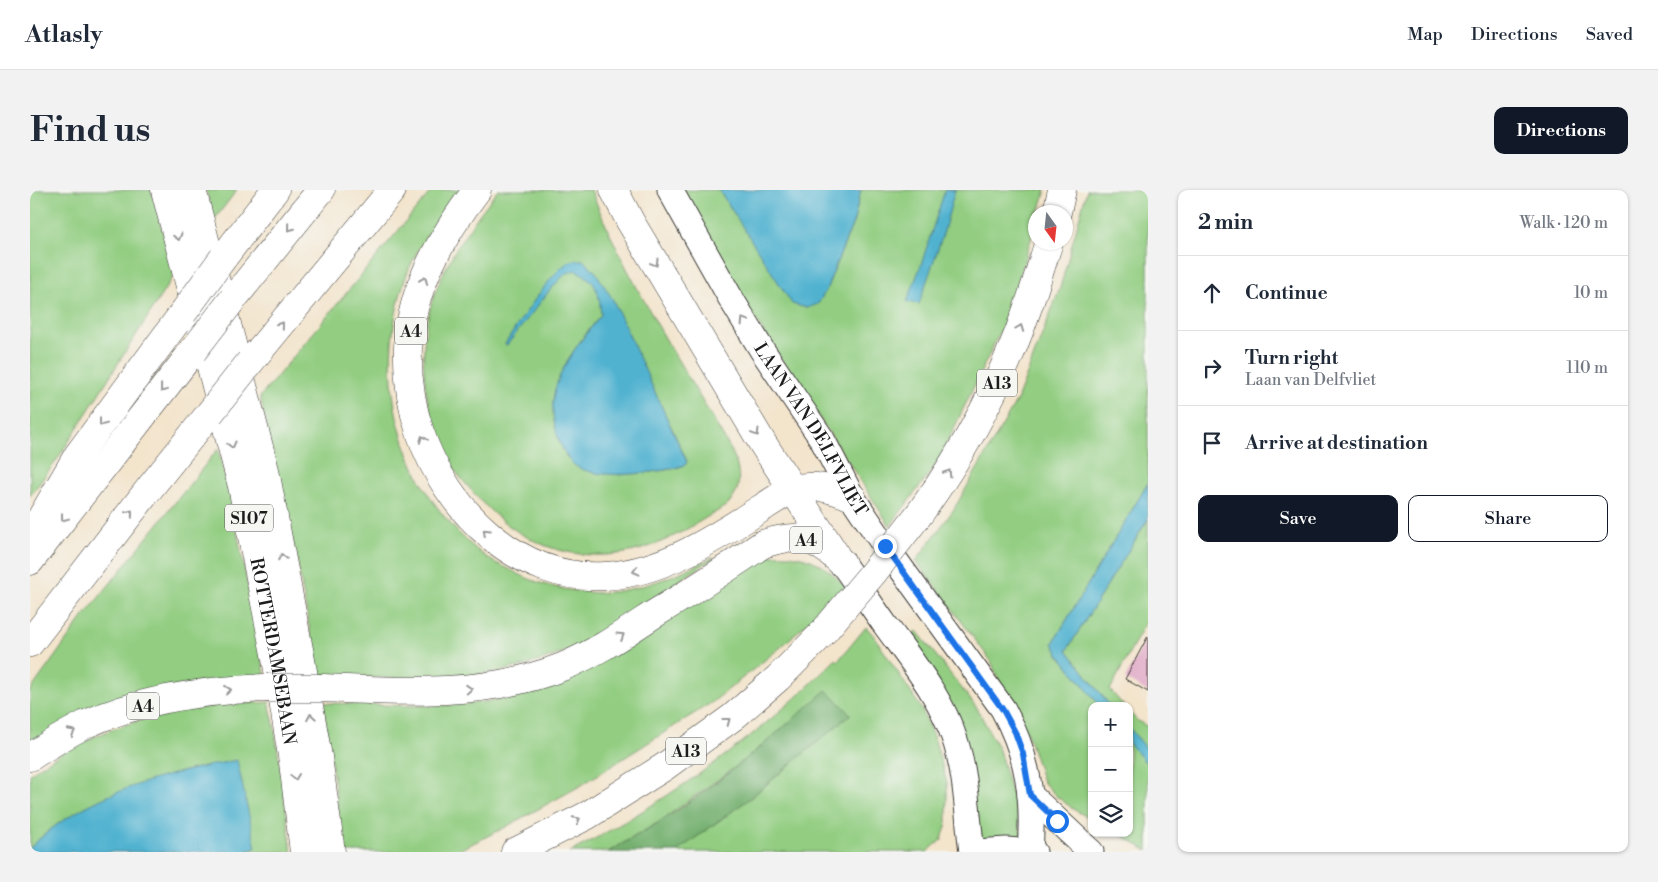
<!DOCTYPE html>
<html lang="en">
<head>
<meta charset="utf-8">
<style>
	body { margin:0; font-family:"Libre Bodoni",serif; background:#f2f2f3; color:#1f2937 }
	.controls { position:absolute; right:15px; bottom:15px; display:grid; overflow:hidden; border-radius:10px; box-shadow:0 1px 4px #0004 }
	.controls button { width:45px; height:45px; display:grid; place-items:center; padding:0; border:0; border-bottom:1px solid #e0e1e3; background:#fff; color:#1f2937; font:25px sans-serif }
	.compass { position:absolute; left:998px; top:15px; width:45px; height:45px; border-radius:50%; background:#fff; box-shadow:0 1px 4px #0004; rotate:165deg }
	.stop { position:absolute; width:15px; height:15px; margin:-11px; border:4px solid #1a73e8; border-radius:50%; background:#fff }
	.stop.end { background:#1a73e8; border-color:#fff; box-shadow:0 1px 5px #0008 }
	.list { margin:0; padding:0; list-style:none }
	h2 { display:flex; justify-content:space-between; align-items:center; height:65px; margin:0; padding:0 20px; font-size:21px }
	h2 small { font-size:16px; font-weight:400; color:#747a83 }
	.list li { display:grid; grid-template-columns:32px 1fr auto; gap:15px; align-items:center; box-sizing:border-box; height:75px; padding:0 20px; border-top:1px solid #e0e1e3 }
	.list b { display:block; font-size:19px; white-space:nowrap }
	.list p { margin:0; font-size:16px; white-space:nowrap; color:#747a83 }
	.list em { font-size:16px; font-style:normal; color:#747a83 }
	.actions { display:flex; gap:10px; padding:15px 20px }
	.actions a { flex:1; padding:11px 0; border:1px solid #111827; border-radius:10px; text-align:center; font-size:18px; color:#111827 }
	.actions .main { background:#111827; color:#fff }
	.icon { flex:none; width:28px; height:28px; fill:none; stroke:currentColor; stroke-width:2; stroke-linecap:round; stroke-linejoin:round }
	.map { position:relative; flex:none; width:1118px; height:662px; overflow:hidden; border-radius:10px }
	header { display:flex; align-items:center; gap:30px; box-sizing:border-box; height:70px; padding:0 25px; background:#fff; border-bottom:1px solid #e0e1e3 }
	header strong { font-size:24px }
	nav { display:flex; gap:28px; margin-inline-start:auto; font-size:18px }
	.intro { display:flex; align-items:center; justify-content:space-between; box-sizing:border-box; height:120px; padding:0 30px }
	h1 { margin:0; font-size:35px }
	.button { padding:12px 22px; border-radius:10px; background:#111827; color:#fff; font-size:18px; font-weight:700 }
	main { display:flex; gap:30px; padding:0 30px }
	aside { flex:1; background:#fff; border-radius:10px; box-shadow:0 1px 4px #0004 }
	.map>svg:first-child { display:block }
	.green { fill:#92cd81; stroke:#57744e; fill-rule:evenodd }
	.forest { fill:#75b06f; stroke:#486646 }
	.water { fill:#51b2d0; stroke:#366776 }
	.building { fill:#e1acc7 }
	.lines { fill:none; stroke-linecap:round; stroke-linejoin:round }
	.secondary-casing { stroke:#3c3a36; stroke-width:27 }
	.primary-casing { stroke:#3c3a36; stroke-width:29 }
	.highway-casing { stroke:#3c3a36; stroke-width:29 }
	.secondary { stroke:#fff; stroke-width:25 }
	.primary { stroke:#fff; stroke-width:28 }
	.highway { stroke:#fff; stroke-width:28 }
	.highway-bridge-casing { stroke:#3c3a36; stroke-width:29; stroke-linecap:butt }
	.highway-bridge { stroke:#fff; stroke-width:28 }
	.oneway { stroke:#999 }
	.route { stroke:#1a73e8; stroke-width:6 }
	.labels { text-anchor:middle; stroke-width:4.5; stroke-linejoin:round; paint-order:stroke }
	.shield { fill:#f6f6f2; stroke:#5d5d5c; stroke-width:1 }
	.shield-label { font-size:16px; font-weight:bold; fill:#1c1c1c }
	.street-label { font-size:18px; fill:#1c1c1c; stroke:#f6f6f2 }
</style>
</head>
<body>
<header>
<strong>Atlasly</strong>
<nav><a>Map</a><a>Directions</a><a>Saved</a></nav>
</header>
<div class="intro"><h1>Find us</h1><a class="button">Directions</a></div>
<main>
<div class="map">
<svg width="1118" height="662" viewBox="0 0 1118 662">
	<rect width="100%" height="100%" fill="#f6f6f2"/>
	<filter id="ink" filterUnits="userSpaceOnUse"><feTurbulence type="fractalNoise" baseFrequency=".02" numOctaves="2"/><feDisplacementMap in="SourceGraphic" scale="10" xChannelSelector="R" yChannelSelector="G"/><feConvolveMatrix kernelMatrix="1 2 1 2 8 2 1 2 1" color-interpolation-filters="sRGB"/></filter>
	<filter id="wash" filterUnits="userSpaceOnUse"><feTurbulence type="fractalNoise" baseFrequency=".0096" numOctaves="4" result="noise"/><feDisplacementMap in="SourceGraphic" scale="20" xChannelSelector="R" yChannelSelector="G"/><feGaussianBlur stdDeviation="1.12" result="paint"/><feColorMatrix in="noise" values="0 0 0 0 0 0 0 0 0 0 0 0 0 0 0 0 0 1.4 0 .05"/><feComposite in="paint" operator="in"/></filter>
	<g filter="url(#wash)">
		<rect width="100%" height="100%" fill="#f3e4cc"/>
		<g class="green">
			<polygon points="0,0 122,0 144,85 27,270 0,306"/>
			<polygon points="176,0 207,0 184,30"/>
			<path d="M402,0H433C407,30 383,60 372,99C343,197 373,304 456,367C462,372 471,375 479,379C502,392 520,397 546,401C554,401 562,403 569,403C610,401 647,385 683,367L684,368L552,454L522,467L494,476L466,482L407,490L288,485L268,375L230,207Z"/>
			<path d="M468,0H561C597,91 652,175 701,260C709,276 714,298 699,313C693,319 682,324 674,329C648,345 618,361 587,364C527,371 479,345 442,301C434,292 425,282 419,271C397,229 388,178 397,132C406,83 438,38 468,0ZM582,111L657,271L655,275L643,279L590,285L544,275L536,266L528,246L537,172L551,150Z"/>
			<polygon points="653,0 689,0 796,100 824,30 831,0 1016,0 1009,22 1006,22 1005,36 978,125 908,272 860,336 700,91"/>
			<polygon points="1057,0 1118,0 1118,293 1023,453 1030,466 1070,516 1062,516 1062,629 1046,621 1026,606 1013,592 997,543 975,506 961,471 886,371 924,319 987,210 1030,98"/>
			<polygon points="188,259 198,296 236,489 0,557 0,501 54,426"/>
			<polygon points="1118,329 1118,428 1080,500 1094,516 1080,516 1037,460"/>
			<path d="M739,365C775,363 792,371 816,397L751,457L684,511L550,596L472,639L425,662H314L293,513C348,514 406,520 460,511C483,507 504,500 526,492Z"/>
			<path d="M836,437L844,446L891,518L905,551L917,593V634L912,649L897,662H646L719,609L821,524L747,544L700,581L629,632L578,662H540C638,611 729,547 806,469L808,471Z"/>
			<polygon points="887,441 947,518 969,560 983,608 993,651 950,655 876,447"/>
			<path d="M239,512L244,534L262,662H213L226,658L166,578C107,595 44,612 0,658V584C46,549 105,528 162,518C187,514 214,514 239,512Z"/>
			<polygon points="1099,522 1108,531 1118,537 1118,560 1099,538"/>
			<polygon points="1099,553 1118,575 1118,661 1087,643 1099,643"/>
		</g>
		<path class="forest" d="M796,500L821,524L719,609L646,662H578C595,652 611,643 628,633C688,595 743,547 796,500Z"/>
		<g class="water">
			<polygon points="689,0 831,0 824,30 796,100 788,114 777,118 762,114"/>
			<polygon points="915,0 925,0 914,41 889,114 877,112 891,75"/>
			<path d="M553,70L565,81L583,110L657,272L655,275C631,283 563,292 543,274C529,261 521,229 523,210C527,178 552,149 571,125C569,102 567,90 545,80L535,84L520,100L477,155L475,154C486,137 524,77 541,71C545,70 550,70 553,70Z"/>
			<polygon points="1118,293 1118,329 1037,460 1080,516 1070,516 1030,466 1023,453"/>
			<polygon points="1099,538 1118,560 1118,575 1099,553"/>
			<path d="M207,570L226,658L213,662H0V658C53,603 135,584 207,570Z"/>
		</g>
		<g id="blocks">
			<polygon class="building" points="1118,446 1118,502 1095,489"/>
		</g>
	</g>
	<g filter="url(#ink)">
		<use href="#blocks" fill-opacity="0" stroke="#3c3a36" stroke-width="1"/>
		<g class="lines">
			<g class="secondary-casing">
				<g id="secondary">
					<path id="s1" d="M640,0L700,107L732,160L792,249L822,307L855,356L973,519C999,567 1004,608 1000,662"/>
					<path d="M812,373C827,394 841,415 856,436C883,473 912,508 926,553C937,589 937,625 942,662"/>
					<polyline points="1000,605 1061,662"/>
					<polyline points="947,662 976,660 1004,662"/>
				</g>
			</g>
			<g class="primary-casing">
				<g id="primary">
					<path id="s2" d="M135,0L212,296L247,474L263,572L274,662"/>
					<polyline points="162,0 235,280 271,470 288,567 301,662"/>
				</g>
			</g>
			<g class="highway-casing">
				<g id="highway">
					<path d="M447,0C412,46 381,98 378,157C377,185 381,215 390,242C416,320 489,392 576,386C646,381 704,334 762,299C784,294 802,298 822,307"/>
					<polyline points="584,0 600,31 733,254 805,364"/>
					<polyline points="1027,22 1032,0"/>
					<polyline points="193,68 245,0"/>
					<polyline points="203,109 291,0"/>
					<polyline points="220,172 362,0"/>
					<path d="M890,323C936,259 974,188 999,114C1006,94 1012,73 1019,52"/>
					<polyline points="0,347 48,265 153,123"/>
					<polyline points="0,371 163,161"/>
					<polyline points="0,453 119,299 180,223"/>
					<path d="M292,498C372,502 455,507 532,477C564,464 592,445 621,426C659,403 696,379 733,354C769,342 785,347 812,373"/>
					<path d="M0,567C18,555 37,544 56,534C111,509 177,500 236,498"/>
					<polyline points="485,662 558,625 634,577 703,527 748,488 790,446"/>
				</g>
			</g>
			<use href="#secondary" class="secondary"/>
			<use href="#primary" class="primary"/>
			<use href="#highway" class="highway"/>
			<g class="highway-bridge-casing">
				<g id="highway-bridge">
					<polyline points="153,123 193,68"/>
					<polyline points="163,161 203,109"/>
					<polyline points="180,223 220,172"/>
					<polyline points="790,446 843,383 890,323"/>
					<polyline points="236,498 292,498"/>
				</g>
			</g>
			<use href="#highway-bridge" class="highway-bridge"/>
		</g>
		<defs><path id="oneway-chevron" d="M-2-3.5L2.5 0L-2 3.5" fill="none" stroke-width="1.6" stroke-linecap="round" stroke-linejoin="round" transform="scale(1.25)"/></defs>
		<g class="oneway">
			<use href="#oneway-chevron" transform="translate(260 38) rotate(129)"/>
			<use href="#oneway-chevron" transform="translate(148 47) rotate(75)"/>
			<use href="#oneway-chevron" transform="translate(625 73) rotate(59)"/>
			<use href="#oneway-chevron" transform="translate(394 90) rotate(-68)"/>
			<use href="#oneway-chevron" transform="translate(714 131) rotate(-122)"/>
			<use href="#oneway-chevron" transform="translate(251 135) rotate(-51)"/>
			<use href="#oneway-chevron" transform="translate(990 138) rotate(-69)"/>
			<use href="#oneway-chevron" transform="translate(133 199) rotate(128)"/>
			<use href="#oneway-chevron" transform="translate(72 233) rotate(127)"/>
			<use href="#oneway-chevron" transform="translate(726 243) rotate(59)"/>
			<use href="#oneway-chevron" transform="translate(393 249) rotate(-111)"/>
			<use href="#oneway-chevron" transform="translate(202 255) rotate(75)"/>
			<use href="#oneway-chevron" transform="translate(918 283) rotate(-58)"/>
			<use href="#oneway-chevron" transform="translate(100 323) rotate(-52)"/>
			<use href="#oneway-chevron" transform="translate(34 328) rotate(127)"/>
			<use href="#oneway-chevron" transform="translate(456 342) rotate(-137)"/>
			<use href="#oneway-chevron" transform="translate(252 367) rotate(-101)"/>
			<use href="#oneway-chevron" transform="translate(606 381) rotate(166)"/>
			<use href="#oneway-chevron" transform="translate(591 446) rotate(-32)"/>
			<use href="#oneway-chevron" transform="translate(439 499) rotate(-4)"/>
			<use href="#oneway-chevron" transform="translate(198 500) rotate(-6)"/>
			<use href="#oneway-chevron" transform="translate(281 527) rotate(-100)"/>
			<use href="#oneway-chevron" transform="translate(697 531) rotate(-37)"/>
			<use href="#oneway-chevron" transform="translate(42 542) rotate(-27)"/>
			<use href="#oneway-chevron" transform="translate(265 587) rotate(83)"/>
			<use href="#oneway-chevron" transform="translate(547 630) rotate(-28)"/>
		</g>
	</g>
	<g class="lines" filter="url(#ink)">
		<polyline class="route" points="855,356 973,520 985,542 993,564 1000,605 1027,631"/>
	</g>
	<g class="labels">
		<g class="shield">
			<rect x="365" y="127.5" width="32" height="27" rx="4"/>
			<rect x="947" y="179.5" width="40" height="27" rx="4"/>
			<rect x="195" y="314.5" width="48" height="27" rx="4"/>
			<rect x="760" y="336.5" width="32" height="27" rx="4"/>
			<rect x="97" y="502.5" width="32" height="27" rx="4"/>
			<rect x="636" y="547.5" width="40" height="27" rx="4"/>
		</g>
		<g class="shield-label">
			<text x="381" y="147">A4</text>
			<text x="967" y="199">A13</text>
			<text x="219" y="334">S107</text>
			<text x="776" y="356">A4</text>
			<text x="113" y="522">A4</text>
			<text x="656" y="567">A13</text>
		</g>
		<g class="street-label">
			<text dy="6" stroke="none"><textPath href="#s1" startOffset="278">LAAN VAN DELFVLIET</textPath></text>
			<text dy="6" stroke="none"><textPath href="#s2" startOffset="474">ROTTERDAMSEBAAN</textPath></text>
		</g>
	</g>
</svg>
<div class="controls">
<button>+</button>
<button>−</button>
<button><svg class="icon" aria-label="layers" viewBox="0 0 24 24"><path d="M12 4l9 5-9 5-9-5zM3 14l9 5 9-5"/></svg></button>
</div>
<svg class="compass" viewBox="-18 -18 36 36"><path d="M0-13l5 13h-10z" fill="#e53935"/><path d="M0 13l5-13h-10z" fill="#747a83"/></svg>
<div class="stop" style="left:1027px;top:631px"></div>
<div class="stop end" style="left:855px;top:356px"></div>
</div>
<aside>
<h2>2 min<small>Walk · 120 m</small></h2>
<ul class="list">
<li><svg class="icon" aria-label="ahead" viewBox="0 0 24 24"><path d="M12 20V5M6 11l6-6 6 6"/></svg><div><b>Continue</b></div><em>10 m</em></li>
<li><svg class="icon" aria-label="right" viewBox="0 0 24 24"><path d="M7 20v-9h11M14 6l5 5-5 5"/></svg><div><b>Turn right</b><p>Laan van Delfvliet</p></div><em>110 m</em></li>
<li><svg class="icon" aria-label="arrive" viewBox="0 0 24 24"><path d="M6 21V4h12l-3 4 3 4H6"/></svg><div><b>Arrive at destination</b></div></li>
</ul>
<div class="actions"><a class="main">Save</a><a>Share</a></div>
</aside>
</main>
</body>
</html>
